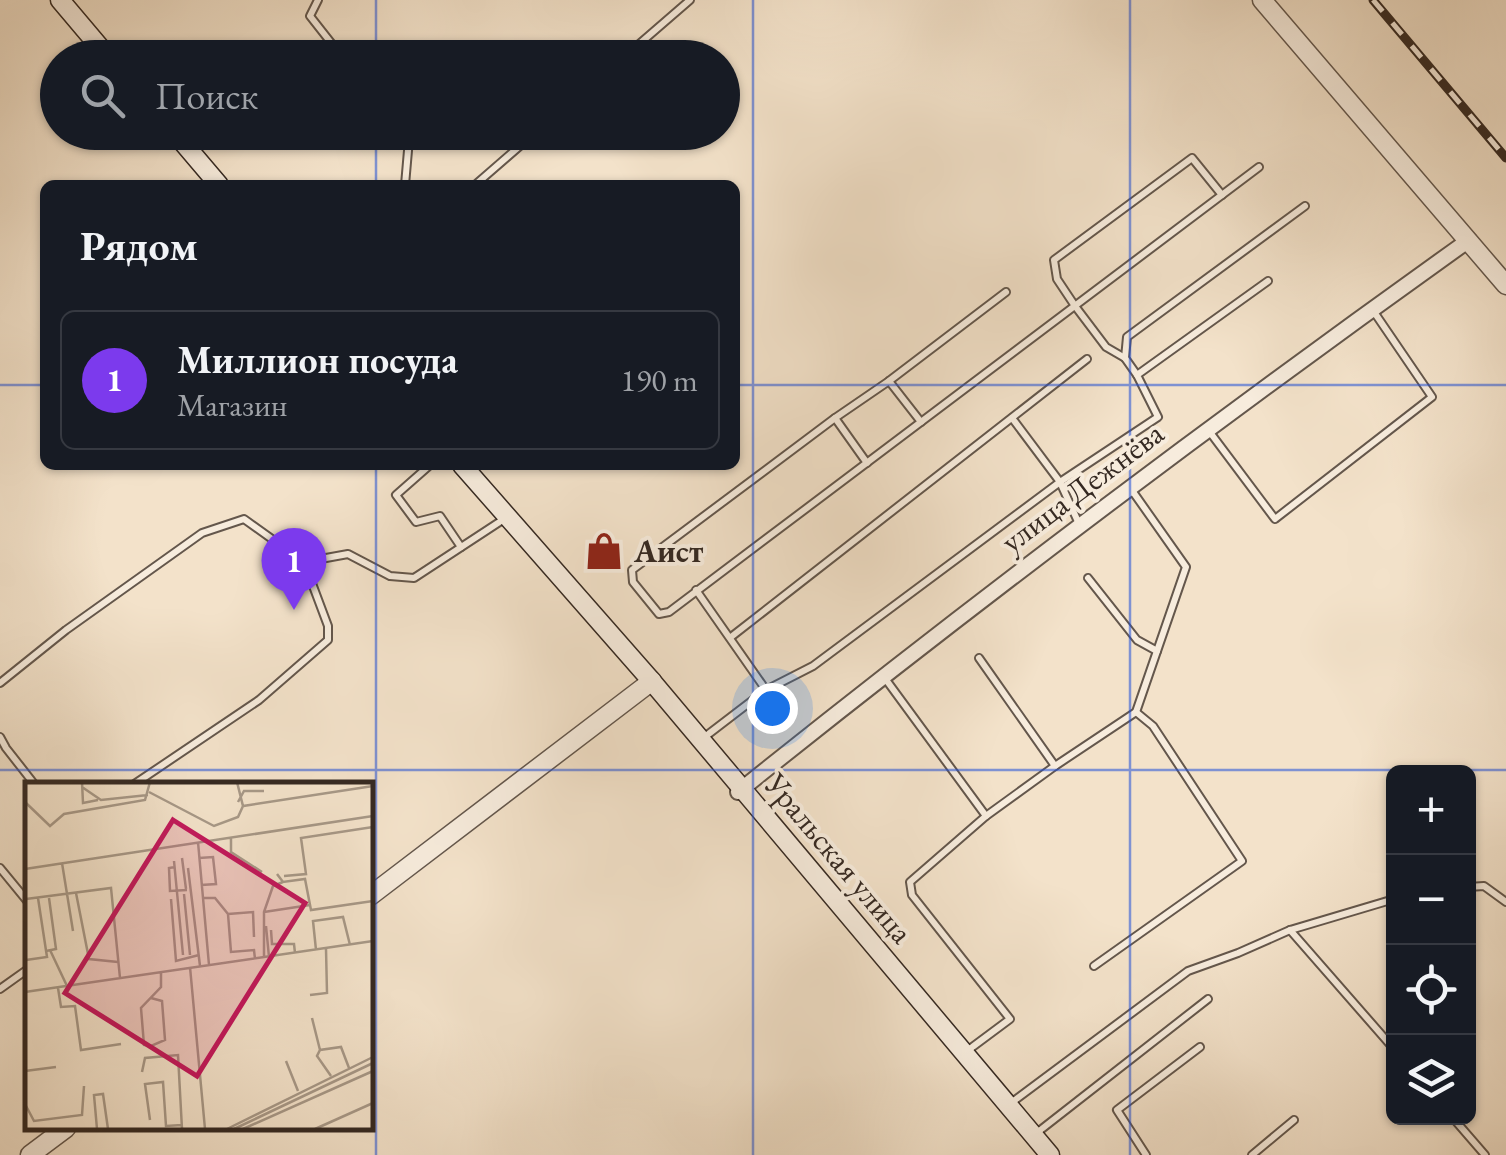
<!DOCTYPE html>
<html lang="ru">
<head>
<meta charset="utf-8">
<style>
	body { margin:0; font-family:"EB Garamond",serif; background:#242831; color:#f1f3f6 }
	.controls { position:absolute; right:30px; bottom:30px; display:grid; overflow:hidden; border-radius:15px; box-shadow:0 2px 8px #0004 }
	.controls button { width:90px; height:90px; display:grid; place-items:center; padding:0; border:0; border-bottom:2px solid #363941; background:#171b24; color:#f1f3f6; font:50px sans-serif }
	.you { position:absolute; left:772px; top:708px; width:35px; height:35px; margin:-25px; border:8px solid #fff; border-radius:50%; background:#1a73e8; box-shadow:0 0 0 15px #1a73e833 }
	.badge { display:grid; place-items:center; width:65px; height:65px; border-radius:50%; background:#7c3aed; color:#fff; font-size:32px; font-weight:700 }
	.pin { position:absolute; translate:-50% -82px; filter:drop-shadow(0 2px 5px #0008) }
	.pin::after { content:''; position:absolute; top:52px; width:35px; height:30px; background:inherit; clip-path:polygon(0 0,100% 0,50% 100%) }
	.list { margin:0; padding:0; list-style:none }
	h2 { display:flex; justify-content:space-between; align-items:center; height:130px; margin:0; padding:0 40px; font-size:42px }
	h2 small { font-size:32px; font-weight:400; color:#9ea1a6 }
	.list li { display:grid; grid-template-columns:65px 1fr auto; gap:30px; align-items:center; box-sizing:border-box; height:140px; margin:0 20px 20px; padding:0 20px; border:2px solid #363941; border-radius:15px }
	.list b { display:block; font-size:38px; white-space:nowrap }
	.list p { margin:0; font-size:32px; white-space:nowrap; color:#9ea1a6 }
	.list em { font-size:32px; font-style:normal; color:#9ea1a6 }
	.icon { flex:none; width:55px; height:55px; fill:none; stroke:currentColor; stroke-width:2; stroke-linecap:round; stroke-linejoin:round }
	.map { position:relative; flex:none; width:1506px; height:1155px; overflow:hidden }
	.search { position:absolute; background:#171b24; box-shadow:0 2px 8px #0004; left:40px; top:40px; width:700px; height:110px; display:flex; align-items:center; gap:25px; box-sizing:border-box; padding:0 35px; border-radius:55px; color:#9ea1a6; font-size:38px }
	.panel { position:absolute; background:#171b24; box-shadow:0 2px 8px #0004; left:40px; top:180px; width:700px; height:290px; border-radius:15px }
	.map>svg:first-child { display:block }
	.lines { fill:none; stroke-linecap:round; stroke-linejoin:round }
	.service-casing { stroke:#64574c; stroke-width:10 }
	.minor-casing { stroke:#64574c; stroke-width:18 }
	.tertiary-casing { stroke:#64574c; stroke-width:21 }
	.secondary-casing { stroke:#352922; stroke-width:21 }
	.service { stroke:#f7ecdd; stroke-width:6 }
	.minor { stroke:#f7ecdd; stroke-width:14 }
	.tertiary { stroke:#f7ecdd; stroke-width:18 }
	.secondary { stroke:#f7ecdd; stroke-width:18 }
	.rail-casing { stroke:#352922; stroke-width:9 }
	.rail { stroke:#f7ecdd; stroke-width:5; stroke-dasharray:15; stroke-linecap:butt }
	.grid { fill:none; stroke:#1d4ed8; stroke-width:2.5; stroke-opacity:0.55 }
	.labels { text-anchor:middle; stroke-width:8; stroke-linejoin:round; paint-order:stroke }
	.street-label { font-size:32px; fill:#352922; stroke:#f7ecdd }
	.poi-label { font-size:32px; font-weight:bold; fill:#352922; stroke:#f7ecdd; text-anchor:start }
	.inset-road { fill:none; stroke:#a79887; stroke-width:2.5 }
	.view { fill:#c2185b; fill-opacity:0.15; stroke:#c2185b; stroke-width:5 }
	.inset-edge { fill:none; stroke:#352922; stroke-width:5 }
</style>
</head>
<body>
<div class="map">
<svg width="1506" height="1155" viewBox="0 0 1506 1155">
	<rect width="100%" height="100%" fill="#f3e2ca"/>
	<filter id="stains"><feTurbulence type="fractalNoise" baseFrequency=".002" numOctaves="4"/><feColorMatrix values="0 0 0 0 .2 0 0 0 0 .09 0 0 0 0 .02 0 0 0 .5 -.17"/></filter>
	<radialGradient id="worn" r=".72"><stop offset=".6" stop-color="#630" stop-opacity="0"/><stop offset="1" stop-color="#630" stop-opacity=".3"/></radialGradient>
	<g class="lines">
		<g class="service-casing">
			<g id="service">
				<polyline points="318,0 310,16 343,58"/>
				<polyline points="623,58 690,0"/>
				<polyline points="404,132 409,139 405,185"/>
				<polyline points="475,185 536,132"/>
				<polyline points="1006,292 889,381 835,418 632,570 633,582 659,614 669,612 1259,167"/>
				<polyline points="1125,358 1106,347 1075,306 1057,279 1054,260 1192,158 1222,195"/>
				<polyline points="1137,375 1125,358 1127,337 1305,206"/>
				<polyline points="889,381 921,422"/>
				<polyline points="835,418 867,463"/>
				<polyline points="1012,418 1060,482 1080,526"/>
				<polyline points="1209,431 1275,519 1432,397 1372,309"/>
				<polyline points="430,465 396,495 416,522 440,516 461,547"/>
				<polyline points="304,562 348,554 390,576 414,578 504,519"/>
				<polyline points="1088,578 1137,640 1157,651"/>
				<polyline points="696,590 766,690"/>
				<polyline points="731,637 1087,359"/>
				<polyline points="979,658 1055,766"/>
				<polyline points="884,677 986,816"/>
				<polyline points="0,683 66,630 202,533 244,519 304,562 328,626 328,640 259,700 133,785"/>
				<polyline points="0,737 6,748 35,785"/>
				<polyline points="702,739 766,690 813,666 1060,482 1158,417 1137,375 1268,281"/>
				<polyline points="0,868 28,902"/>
				<polyline points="1468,887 1484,886 1506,902"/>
				<polyline points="1290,930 1394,1049"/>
				<polyline points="1094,966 1242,861 1153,726 1136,712"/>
				<polyline points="0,989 28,969"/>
				<polyline points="967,1051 1010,1019 912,895 910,882 986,816 1055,766 1136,712 1186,567 1131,489"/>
				<polyline points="1011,1103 1188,971 1238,953 1290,930 1394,899"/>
				<polyline points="1453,1118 1485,1155"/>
				<polyline points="1034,1135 1208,999"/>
				<polyline points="1146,1155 1117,1110 1200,1047"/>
				<polyline points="1252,1155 1294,1120"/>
			</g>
		</g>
		<g class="minor-casing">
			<path id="minor" d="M738,792C976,601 1221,417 1469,240"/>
		</g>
		<g class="tertiary-casing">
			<g id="tertiary">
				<polyline points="1262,0 1506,285"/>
				<polyline points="370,896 652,681"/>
				<polyline points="30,1155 66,1128"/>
			</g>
		</g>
		<g class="secondary-casing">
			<g id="secondary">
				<polyline points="60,0 109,58"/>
				<polyline points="174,132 219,185"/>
				<polyline points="462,465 649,678 1050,1155"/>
			</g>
		</g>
		<use href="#service" class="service"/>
		<use href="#minor" class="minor"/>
		<use href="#tertiary" class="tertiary"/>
		<use href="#secondary" class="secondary"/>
		<g class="rail-casing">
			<polyline id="rail" points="1373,0 1506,158"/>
		</g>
		<use href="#rail" class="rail"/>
	</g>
	<path class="grid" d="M376,0V58M753,0V1155M1130,0V1155M376,132V185M0,385H45M735,385H1506M376,465V1155M0,770H1506"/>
	<defs>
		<g id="shop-bare" transform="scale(3)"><path d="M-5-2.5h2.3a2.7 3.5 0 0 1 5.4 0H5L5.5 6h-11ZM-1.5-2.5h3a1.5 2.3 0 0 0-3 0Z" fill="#8f2418" stroke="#f7ecdd" stroke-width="2.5" paint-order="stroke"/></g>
	</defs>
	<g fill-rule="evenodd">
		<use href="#shop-bare" x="604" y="551"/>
	</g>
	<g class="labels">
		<g class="street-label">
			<text transform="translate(1082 487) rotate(-37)" y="11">улица Дежнёва</text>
			<text transform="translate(839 858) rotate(50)" y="11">Уральская улица</text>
		</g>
		<g class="poi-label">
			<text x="634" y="562">Аист</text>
		</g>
	</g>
	<g transform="translate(25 782)">
		<rect width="348" height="348" fill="#f3e2ca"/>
		<path class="inset-road" d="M57,0L58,21L73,18M212,0L218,24L348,4M57,5L76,18L123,13M124,10L189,44L213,35L218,24M0,20L25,44L39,32L120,18L125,0M213,20L219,9H239M206,55V70L237,90M173,60L184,183M157,76L161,107M174,76L188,75L191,102L176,103M149,79L158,173M37,81L48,149M150,85L144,86L145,109L162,108M163,86L175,184M0,87L348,34M252,92L258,100L280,97L286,128L348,119M259,94L281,92L276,56L348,45M51,111L64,177L93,180M159,112L165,173M177,116H190L203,132L206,170L229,168L230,177M1,117L86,106L95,196M146,117L151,179L174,173M239,130L285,123M203,132L228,130L229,155M241,144L244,175M246,148L247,162H269L270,171M25,168L42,204M291,168L288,139L318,135L325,163M21,169L31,167L24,116M239,175V130L248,104L258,100M1,178L22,175L13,116M165,185L180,347M33,206L36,225L50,224L56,268L96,262M0,210L348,159M285,213L302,211L301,167M126,216L137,219L140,258L126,264L119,263L116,226L136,205V190M287,236L295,268M261,279L273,309M0,289L31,285M117,290L120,276L153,273L157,347M306,294L292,274L295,268L316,265L324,286M0,322L9,339L57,333L59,304M125,338L120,302L138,300L141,344L157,343M72,347L69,313L78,312L83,347M202,347L348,275M209,347L348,281M218,347L348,289M290,347L348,321"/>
		<path class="view" d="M148,38L280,121L172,294L40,211Z"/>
		<rect width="348" height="348" class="inset-edge"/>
	</g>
	<rect width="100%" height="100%" filter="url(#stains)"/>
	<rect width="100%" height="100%" fill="url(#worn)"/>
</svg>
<div class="controls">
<button>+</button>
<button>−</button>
<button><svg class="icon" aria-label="locate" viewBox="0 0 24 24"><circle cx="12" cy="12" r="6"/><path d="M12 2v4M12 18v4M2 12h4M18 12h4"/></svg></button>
<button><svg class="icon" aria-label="layers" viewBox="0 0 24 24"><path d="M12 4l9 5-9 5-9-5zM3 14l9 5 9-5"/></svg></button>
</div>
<div class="you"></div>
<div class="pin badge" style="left:294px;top:610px">1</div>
<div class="search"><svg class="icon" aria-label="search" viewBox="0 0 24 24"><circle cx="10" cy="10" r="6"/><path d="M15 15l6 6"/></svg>Поиск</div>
<section class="panel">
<h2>Рядом<small></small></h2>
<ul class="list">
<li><span class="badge">1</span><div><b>Миллион посуда</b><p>Магазин</p></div><em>190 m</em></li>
</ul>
</section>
</div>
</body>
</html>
